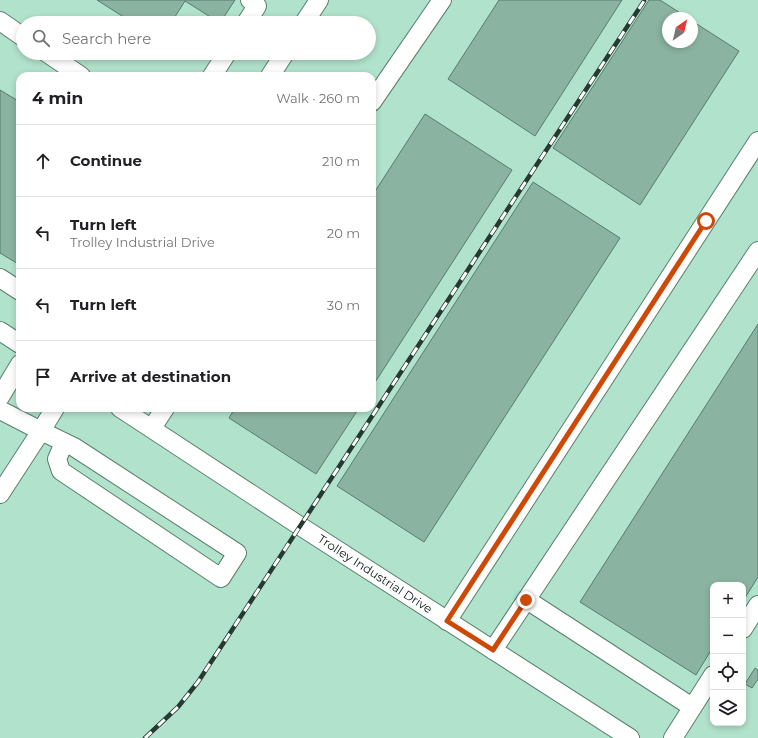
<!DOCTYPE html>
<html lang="en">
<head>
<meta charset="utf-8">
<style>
	body { margin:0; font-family:Montserrat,sans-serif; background:#f6f6f6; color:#202124 }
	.controls { position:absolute; right:12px; bottom:12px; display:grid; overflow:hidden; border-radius:8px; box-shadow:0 2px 6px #0003 }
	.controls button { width:36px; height:36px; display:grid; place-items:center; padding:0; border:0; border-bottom:1px solid #e0e0e0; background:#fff; color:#202124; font:20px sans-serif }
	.compass { position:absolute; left:662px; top:12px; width:36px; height:36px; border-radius:50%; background:#fff; box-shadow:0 2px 6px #0003; rotate:34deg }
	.stop { position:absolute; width:12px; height:12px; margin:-9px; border:3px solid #ce4906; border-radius:50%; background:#fff }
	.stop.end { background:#ce4906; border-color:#fff; box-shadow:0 1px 4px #0008 }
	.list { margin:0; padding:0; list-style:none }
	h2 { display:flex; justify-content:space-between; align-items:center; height:52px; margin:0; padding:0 16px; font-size:17px }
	h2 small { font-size:13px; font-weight:400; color:#757577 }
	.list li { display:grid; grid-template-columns:26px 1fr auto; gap:12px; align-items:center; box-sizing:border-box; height:72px; padding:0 16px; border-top:1px solid #e0e0e0 }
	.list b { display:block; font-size:15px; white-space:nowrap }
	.list p { margin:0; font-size:13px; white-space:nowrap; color:#757577 }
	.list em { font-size:13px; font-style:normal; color:#757577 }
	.icon { flex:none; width:22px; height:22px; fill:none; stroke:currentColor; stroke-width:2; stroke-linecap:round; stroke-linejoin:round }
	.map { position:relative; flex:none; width:758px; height:738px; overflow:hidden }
	.search { position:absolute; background:#fff; box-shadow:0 2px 6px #0003; left:16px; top:16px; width:360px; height:44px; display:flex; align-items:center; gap:10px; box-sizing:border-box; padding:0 14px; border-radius:22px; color:#757577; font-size:15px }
	.panel { position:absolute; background:#fff; box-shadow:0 2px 6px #0003; left:16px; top:72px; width:360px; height:340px; border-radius:12px }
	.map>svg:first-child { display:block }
	.built { fill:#b1e2cb; fill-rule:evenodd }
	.building { fill:#8bb3a1; stroke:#567c6c }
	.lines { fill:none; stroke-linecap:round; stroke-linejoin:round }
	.minor-casing { stroke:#5a806f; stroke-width:20 }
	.minor { stroke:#fff; stroke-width:18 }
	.rail-casing { stroke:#263a32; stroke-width:4.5 }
	.rail { stroke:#fff; stroke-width:3; stroke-dasharray:9; stroke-linecap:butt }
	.route { stroke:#ce4906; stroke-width:5 }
	.labels { text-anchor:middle; stroke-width:3; stroke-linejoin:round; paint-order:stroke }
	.street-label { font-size:12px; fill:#091913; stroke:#fff }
</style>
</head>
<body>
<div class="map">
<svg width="758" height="738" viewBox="0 0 758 738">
	<rect width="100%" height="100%" fill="#c1ead8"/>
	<path class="built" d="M0,0H758V738H0ZM668,18H692V42H668ZM23,23H369V53H23ZM20,76H372V408H20ZM713,585H743V723H713Z"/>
	<g class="building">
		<polygon points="97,0 235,0 220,23 185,1 171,23 133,23"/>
		<polygon points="499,0 622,0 535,136 448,79"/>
		<polygon points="649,0 660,0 688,18 668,18 668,42 692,42 692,21 739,51 640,205 553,148"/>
		<polygon points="0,90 20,102 20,265 0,253"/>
		<polygon points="425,114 512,170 372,387 372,196"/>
		<polygon points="533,182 620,238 424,542 337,486"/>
		<polygon points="758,324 758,577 743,601 743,585 713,585 713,647 696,675 580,602"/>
		<polygon points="235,408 359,408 316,474 229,418"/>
		<polygon points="755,668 758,670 758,679 752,688 745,684"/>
	</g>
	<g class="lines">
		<g class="minor-casing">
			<g id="minor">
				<polyline points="0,21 23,37"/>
				<polyline points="246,23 257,6 250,0"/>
				<polyline points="304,23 319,0"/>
				<polyline points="47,53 81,76"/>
				<polyline points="212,76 227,53"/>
				<polyline points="270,76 285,53"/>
				<polyline points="372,102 442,0"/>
				<polyline points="0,278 20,291"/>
				<polyline points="0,331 20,344"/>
				<polyline points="0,397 20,364"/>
				<polyline points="120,408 300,526 630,738"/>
				<polyline points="0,410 41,431 55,408"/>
				<polyline points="152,428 165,408"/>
				<polyline points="0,494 41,431 74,447 237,553 221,578 61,471 57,459 64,443"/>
				<polyline points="527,600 692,707"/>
				<polyline points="447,621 758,141"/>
				<polyline points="743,629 758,605"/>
				<polyline points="493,650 758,251"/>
				<polyline points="673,738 713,675"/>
			</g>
		</g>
		<use href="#minor" class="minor"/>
		<g class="rail-casing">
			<polyline id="rail" points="145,738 178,707 198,682 644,1"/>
		</g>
		<use href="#rail" class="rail"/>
	</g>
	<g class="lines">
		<polyline class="route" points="526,600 493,650 447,621 706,221"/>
	</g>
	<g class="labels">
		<g class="street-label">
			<text transform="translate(375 574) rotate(33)" y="4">Trolley Industrial Drive</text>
		</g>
	</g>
</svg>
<div class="controls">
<button>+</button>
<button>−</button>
<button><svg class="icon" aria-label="locate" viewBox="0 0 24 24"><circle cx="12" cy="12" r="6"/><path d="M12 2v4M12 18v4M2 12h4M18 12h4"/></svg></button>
<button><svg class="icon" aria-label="layers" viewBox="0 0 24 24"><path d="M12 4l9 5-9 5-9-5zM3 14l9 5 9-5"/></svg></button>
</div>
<svg class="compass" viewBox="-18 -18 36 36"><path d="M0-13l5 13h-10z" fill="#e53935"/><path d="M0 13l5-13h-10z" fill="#757577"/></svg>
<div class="stop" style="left:706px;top:221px"></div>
<div class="stop end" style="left:526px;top:600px"></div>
<div class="search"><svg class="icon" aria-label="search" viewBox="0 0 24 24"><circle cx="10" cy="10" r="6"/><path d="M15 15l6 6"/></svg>Search here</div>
<section class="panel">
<h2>4 min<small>Walk · 260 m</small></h2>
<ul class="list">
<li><svg class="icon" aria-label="ahead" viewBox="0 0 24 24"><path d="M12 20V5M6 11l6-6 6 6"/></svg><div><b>Continue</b></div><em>210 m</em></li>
<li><svg class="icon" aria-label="left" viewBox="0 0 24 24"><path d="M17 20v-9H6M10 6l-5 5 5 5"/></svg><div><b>Turn left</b><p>Trolley Industrial Drive</p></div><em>20 m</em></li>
<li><svg class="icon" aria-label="left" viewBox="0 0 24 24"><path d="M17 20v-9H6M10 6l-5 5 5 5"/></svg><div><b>Turn left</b></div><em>30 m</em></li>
<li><svg class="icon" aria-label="arrive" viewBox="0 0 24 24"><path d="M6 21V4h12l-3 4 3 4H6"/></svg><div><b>Arrive at destination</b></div></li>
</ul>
</section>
</div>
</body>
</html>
